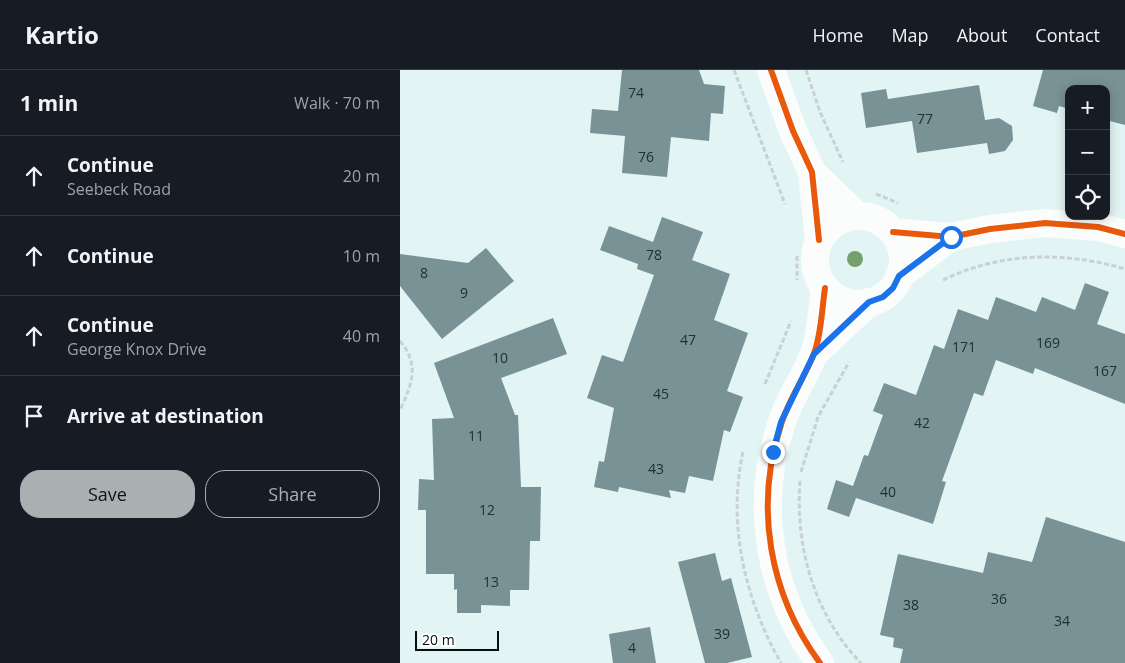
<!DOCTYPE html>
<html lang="en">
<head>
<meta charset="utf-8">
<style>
	body { margin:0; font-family:"Open Sans",sans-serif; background:#242831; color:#f1f3f6 }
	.controls { position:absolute; right:15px; top:15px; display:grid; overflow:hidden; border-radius:10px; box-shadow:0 2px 12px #0003 }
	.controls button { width:45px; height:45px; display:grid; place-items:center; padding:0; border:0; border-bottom:1px solid #363941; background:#171b24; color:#f1f3f6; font:25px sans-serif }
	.scale { position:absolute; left:15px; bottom:12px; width:84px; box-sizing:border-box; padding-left:5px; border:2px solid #040f0f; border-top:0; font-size:14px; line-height:18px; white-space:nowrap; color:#040f0f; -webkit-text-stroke:4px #fff; paint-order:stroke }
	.stop { position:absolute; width:15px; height:15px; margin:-11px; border:4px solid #1a73e8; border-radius:50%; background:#fff }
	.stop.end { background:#1a73e8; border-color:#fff; box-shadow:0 1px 5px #0008 }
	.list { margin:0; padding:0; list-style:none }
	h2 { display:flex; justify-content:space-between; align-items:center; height:65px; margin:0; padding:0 20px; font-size:21px }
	h2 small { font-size:16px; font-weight:400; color:#9ea1a6 }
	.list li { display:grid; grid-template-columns:32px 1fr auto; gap:15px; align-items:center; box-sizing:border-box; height:80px; padding:0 20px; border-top:1px solid #363941 }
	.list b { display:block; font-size:19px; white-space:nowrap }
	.list p { margin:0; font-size:16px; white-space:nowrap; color:#9ea1a6 }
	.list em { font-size:16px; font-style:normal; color:#9ea1a6 }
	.actions { display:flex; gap:10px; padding:15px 20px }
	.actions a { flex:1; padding:11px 0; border:1px solid #a9b0b2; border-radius:20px; text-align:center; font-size:18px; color:#a9b0b2 }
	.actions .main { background:#a9b0b2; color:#111 }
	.icon { flex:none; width:28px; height:28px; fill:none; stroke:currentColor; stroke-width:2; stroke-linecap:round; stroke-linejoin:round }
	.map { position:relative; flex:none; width:725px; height:593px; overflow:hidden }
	header { display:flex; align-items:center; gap:30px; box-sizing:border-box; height:70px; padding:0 25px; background:#171b24; border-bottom:1px solid #363941 }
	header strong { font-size:24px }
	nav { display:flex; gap:28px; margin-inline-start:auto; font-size:18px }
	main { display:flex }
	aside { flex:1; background:#171b24 }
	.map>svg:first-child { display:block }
	.building { fill:#799296 }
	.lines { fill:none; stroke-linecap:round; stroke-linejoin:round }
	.path { stroke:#cbd0d0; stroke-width:3; stroke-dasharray:5 2.5; stroke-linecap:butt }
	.minor { stroke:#fbfdfd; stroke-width:28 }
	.cycleway-casing { stroke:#fff; stroke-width:9 }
	.cycleway { stroke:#e8590c; stroke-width:6 }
	.tree { fill:#769f6e }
	.route { stroke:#1a73e8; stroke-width:6 }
	.labels { text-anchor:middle; stroke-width:5; stroke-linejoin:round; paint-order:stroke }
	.number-label { font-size:14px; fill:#213031 }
</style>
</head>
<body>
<header>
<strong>Kartio</strong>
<nav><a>Home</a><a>Map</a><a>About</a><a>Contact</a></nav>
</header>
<main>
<aside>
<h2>1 min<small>Walk · 70 m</small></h2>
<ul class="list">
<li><svg class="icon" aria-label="ahead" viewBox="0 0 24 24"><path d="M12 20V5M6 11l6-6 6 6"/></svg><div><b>Continue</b><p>Seebeck Road</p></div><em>20 m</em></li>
<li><svg class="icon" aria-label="ahead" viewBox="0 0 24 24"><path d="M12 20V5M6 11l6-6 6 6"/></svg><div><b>Continue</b></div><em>10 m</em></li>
<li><svg class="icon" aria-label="ahead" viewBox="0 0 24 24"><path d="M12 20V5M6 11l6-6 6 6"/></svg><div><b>Continue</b><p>George Knox Drive</p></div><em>40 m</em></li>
<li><svg class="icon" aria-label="arrive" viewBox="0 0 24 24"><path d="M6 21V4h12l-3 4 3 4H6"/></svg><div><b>Arrive at destination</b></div></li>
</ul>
<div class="actions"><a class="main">Save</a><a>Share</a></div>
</aside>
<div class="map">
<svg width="725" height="593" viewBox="0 0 725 593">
	<rect width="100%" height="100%" fill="#e2f4f3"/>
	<g class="building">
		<polygon points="222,0 299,0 304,14 325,16 323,44 311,43 309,71 271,67 267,107 222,103 225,66 190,63 192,39 218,41"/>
		<polygon points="643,0 725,0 725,55 706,50 706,19 669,19 669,39 659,36 657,43 633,36"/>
		<polygon points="579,15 585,50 599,48 612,56 613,70 605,81 589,84 587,73 517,83 512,51 466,58 461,23 486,19 488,29"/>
		<polygon points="262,147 303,162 292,190 330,204 314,250 348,263 327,321 343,327 330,362 324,360 313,411 289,406 285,423 269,420 271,428 219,417 218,422 194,417 199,391 204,392 214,338 187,328 202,285 223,292 254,205 237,199 238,194 200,180 209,156 253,172"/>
		<polygon points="86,178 114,211 42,269 0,216 0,184 68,193"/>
		<polygon points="685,213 709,222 697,254 725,264 725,334 635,298 633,304 596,290 583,326 574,323 542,411 546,412 533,454 456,428 449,447 427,439 436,410 453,416 464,385 468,386 483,345 473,341 484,313 516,325 534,275 544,279 558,239 588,250 596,227 636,242 642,227 675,240"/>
		<polygon points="153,248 167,284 101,308 115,345 118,345 121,417 141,417 140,471 130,471 129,520 110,520 110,536 81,535 81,543 57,543 57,519 54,520 54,504 26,504 26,440 18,440 19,409 34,410 32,349 54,348 34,293"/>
		<polygon points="646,447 725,472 725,593 500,593 503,579 493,577 494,568 480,565 498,484 583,503 588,482 632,492"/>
		<polygon points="315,483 322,511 331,508 352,587 327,593 305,593 278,492"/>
		<polygon points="250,557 256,593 213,593 209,564"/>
	</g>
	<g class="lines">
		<g class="path">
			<polyline points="334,0 385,134"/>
			<polyline points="406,0 420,42 443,92"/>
			<polyline points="476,124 498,133"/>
			<polyline points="397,186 397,210"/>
			<path d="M543,210C601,182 664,181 725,199"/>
			<path d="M0,271C20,295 12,314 0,340"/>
			<polyline points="365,314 391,251"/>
			<path d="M343,382C327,454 345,530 381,593"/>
			<polyline points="401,402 418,347 449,292"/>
			<path d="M400,411C395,476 414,545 461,593"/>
		</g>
		<g class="minor">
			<polyline points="371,0 393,61 412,102 419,170"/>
			<polyline points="412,102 457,146"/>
			<circle cx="459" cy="190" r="44"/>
			<polyline points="493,162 551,167 590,159 645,153 698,157 725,164"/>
			<polyline points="499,206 551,167"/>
			<polyline points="414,284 469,232"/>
			<path d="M420,593C369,524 354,436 381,355C388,330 404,309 413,286C421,268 422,238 425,218"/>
		</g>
		<g class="cycleway-casing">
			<g id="cycleway">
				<polyline points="371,0 393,61 412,102 419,170"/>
				<polyline points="493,162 551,167 590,159 645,153 698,157 725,164"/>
				<path d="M420,593C369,524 354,436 381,355C388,330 404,309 413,286C421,268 422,238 425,218"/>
			</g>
		</g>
		<use href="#cycleway" class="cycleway"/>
	</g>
	<circle class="tree" cx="455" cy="189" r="8"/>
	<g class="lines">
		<polyline class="route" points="373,382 381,352 414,284 469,232 483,227 493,218 499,206 551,167"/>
	</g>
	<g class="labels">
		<g class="number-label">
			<text x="236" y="28">74</text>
			<text x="525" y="54">77</text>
			<text x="246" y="92">76</text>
			<text x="254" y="190">78</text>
			<text x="24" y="208">8</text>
			<text x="64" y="228">9</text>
			<text x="288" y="275">47</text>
			<text x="648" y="278">169</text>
			<text x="564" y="282">171</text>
			<text x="100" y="293">10</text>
			<text x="705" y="306">167</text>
			<text x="261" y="329">45</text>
			<text x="522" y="358">42</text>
			<text x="76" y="371">11</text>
			<text x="256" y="404">43</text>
			<text x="488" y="427">40</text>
			<text x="87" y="445">12</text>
			<text x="91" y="517">13</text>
			<text x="599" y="534">36</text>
			<text x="511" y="540">38</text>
			<text x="662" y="556">34</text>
			<text x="322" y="569">39</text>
			<text x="232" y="583">4</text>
		</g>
	</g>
</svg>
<div class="controls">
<button>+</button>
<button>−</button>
<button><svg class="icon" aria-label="locate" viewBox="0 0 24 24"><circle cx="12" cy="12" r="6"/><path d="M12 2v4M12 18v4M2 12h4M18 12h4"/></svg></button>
</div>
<div class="scale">20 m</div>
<div class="stop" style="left:551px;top:167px"></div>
<div class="stop end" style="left:373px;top:382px"></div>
</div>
</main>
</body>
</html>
